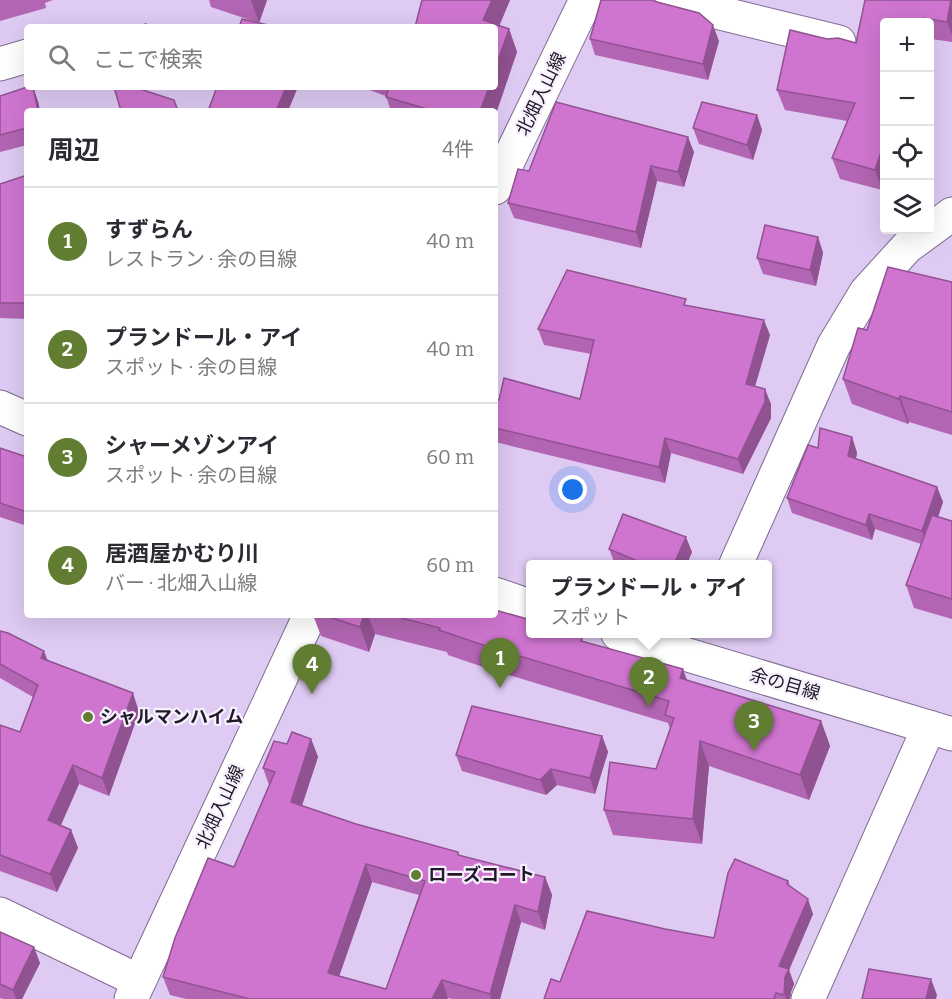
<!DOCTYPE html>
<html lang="ja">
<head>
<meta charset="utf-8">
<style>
	body { margin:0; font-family:Bitter,"Noto Sans JP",serif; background:#f7f7f7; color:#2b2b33 }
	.controls { position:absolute; right:18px; top:18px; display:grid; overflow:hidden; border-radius:6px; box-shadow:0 6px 24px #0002 }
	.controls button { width:54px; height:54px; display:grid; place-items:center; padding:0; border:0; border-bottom:2px solid #e1e1e2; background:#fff; color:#2b2b33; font:30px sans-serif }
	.you { position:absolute; left:573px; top:490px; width:21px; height:21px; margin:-15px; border:4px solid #fff; border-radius:50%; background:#1a73e8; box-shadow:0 0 0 9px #1a73e833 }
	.badge { display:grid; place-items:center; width:39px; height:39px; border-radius:50%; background:#607d32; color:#fff; font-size:20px; font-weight:700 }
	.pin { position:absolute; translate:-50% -50px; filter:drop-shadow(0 2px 3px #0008) }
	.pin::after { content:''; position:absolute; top:32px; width:21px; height:18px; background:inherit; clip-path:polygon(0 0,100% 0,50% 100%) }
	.popup { position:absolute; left:526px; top:560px; width:246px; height:78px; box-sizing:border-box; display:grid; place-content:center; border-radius:6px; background:#fff; filter:drop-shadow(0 2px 4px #0005); font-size:20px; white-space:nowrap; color:#7c7c81 }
	.popup b { font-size:22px; color:#2b2b33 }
	.popup::after { content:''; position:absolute; left:50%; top:100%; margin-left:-12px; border:12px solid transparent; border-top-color:#fff }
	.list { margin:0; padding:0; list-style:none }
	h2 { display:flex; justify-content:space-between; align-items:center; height:78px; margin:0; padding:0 24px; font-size:26px }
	h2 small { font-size:20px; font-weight:400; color:#7c7c81 }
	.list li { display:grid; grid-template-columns:39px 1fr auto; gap:18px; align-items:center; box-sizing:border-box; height:108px; padding:0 24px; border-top:2px solid #e1e1e2 }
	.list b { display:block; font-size:22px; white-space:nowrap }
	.list p { margin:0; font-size:20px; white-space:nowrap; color:#7c7c81 }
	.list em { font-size:20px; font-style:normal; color:#7c7c81 }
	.icon { flex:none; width:33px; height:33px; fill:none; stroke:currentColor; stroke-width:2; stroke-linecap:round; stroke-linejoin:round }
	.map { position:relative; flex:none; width:952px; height:999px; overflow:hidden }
	.search { position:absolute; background:#fff; box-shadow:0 6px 24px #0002; left:24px; top:24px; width:474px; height:66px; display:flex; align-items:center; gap:15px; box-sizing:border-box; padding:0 21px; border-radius:6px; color:#7c7c81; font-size:22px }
	.panel { position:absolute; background:#fff; box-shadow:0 6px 24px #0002; left:24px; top:108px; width:474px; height:510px; border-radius:6px }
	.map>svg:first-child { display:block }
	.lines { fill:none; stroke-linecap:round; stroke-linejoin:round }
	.street-casing { stroke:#7e6c91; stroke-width:35 }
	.street { stroke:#fff; stroke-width:33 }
	.wall { fill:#b265b2; fill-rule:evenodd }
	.shaded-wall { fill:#915291 }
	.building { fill:#cf75cf; stroke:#915291; stroke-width:1.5; fill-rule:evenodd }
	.poi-dot { fill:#607d32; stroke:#f7f1fe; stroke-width:2 }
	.labels { text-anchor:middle; stroke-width:4.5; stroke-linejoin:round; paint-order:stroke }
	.street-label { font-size:18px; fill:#211928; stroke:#f7f1fe }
	.poi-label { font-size:18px; font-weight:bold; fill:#211928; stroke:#f7f1fe; text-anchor:start }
</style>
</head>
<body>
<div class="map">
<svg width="952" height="999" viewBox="0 0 952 999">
	<rect width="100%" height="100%" fill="#decaf3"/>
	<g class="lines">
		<g class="street-casing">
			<g id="street">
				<polyline points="667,0 839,42"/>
				<polyline points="0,64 27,56"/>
				<polyline points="495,188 586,0"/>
				<polyline points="0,407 27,419"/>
				<polyline points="736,564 834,345 866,292 907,247 952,214"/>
				<polyline points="495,594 530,606"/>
				<polyline points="618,634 952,734"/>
				<polyline points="0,914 139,981"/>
				<polyline points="131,999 310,615"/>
				<polyline points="808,999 929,727"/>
			</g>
		</g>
		<use href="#street" class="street"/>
	</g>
	<g class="wall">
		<polygon points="0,0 53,0 45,3 46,8 0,21"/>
		<polygon points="209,0 267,0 259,23 211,7"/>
		<polygon points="422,0 510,0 499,26 509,29 517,52 495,111 391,111 386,96 361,87 495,87"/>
		<polygon points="865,0 952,0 952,42 931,39 930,43 930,22 885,22 885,184 882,190 840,179 832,158 847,121 785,110 777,90 790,30 827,39 838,38 856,43"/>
		<polygon points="590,39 719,41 708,80 595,55"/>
		<polygon points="0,96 38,101 40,111 27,111 27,145 0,152"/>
		<polygon points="757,115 762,130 753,160 699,144 693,128"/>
		<polygon points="694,152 684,187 657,181 641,248 514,218 508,203 529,171"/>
		<polygon points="27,175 27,319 0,318 0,184"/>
		<polygon points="818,237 823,253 816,286 763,274 757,258"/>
		<polygon points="952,282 952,435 909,422 908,424 852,404 843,379 867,330"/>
		<polygon points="689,306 770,335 755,386 771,404 771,418 743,474 671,453 665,483 495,442 495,398 499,400 580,399 591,354 544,345 538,329"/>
		<polygon points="852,437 857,453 856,459 937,487 943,502 938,517 952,521 952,619 914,608 906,585 921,544 875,529 872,540 792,513 787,498 818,448"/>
		<polygon points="0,448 27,457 27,526 0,517"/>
		<polygon points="609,549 692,552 687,564 615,564"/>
		<polygon points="313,615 495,615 531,633 582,637 583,641 687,681 821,721 830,746 809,800 709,766 702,844 613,835 604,810 656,769 670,729 668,723 492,670 448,655 447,652 375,634 369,652 321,636"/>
		<polygon points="0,631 48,661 139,712 109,796 79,784 61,825 71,830 78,848 57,892 0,871 0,725 20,732 33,697 0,678"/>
		<polygon points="602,736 608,752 595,794 557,785 546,795 462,771 456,755"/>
		<path d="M311,739L318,757L302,806L356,824L458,852L459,855L545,877L552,895L545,930L521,922L500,999H452L448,998L447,999H186L170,995L163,977L234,867L269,785L263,768L287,744ZM372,882L419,895L386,989L339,976Z"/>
		<polygon points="788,881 790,886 813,914 789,970 794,984 791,992 790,999 544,999 560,982 665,929 714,938"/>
		<polygon points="0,932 40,963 22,999 3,999 0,998"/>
	</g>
	<g class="shaded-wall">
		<polygon points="251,0 267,0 259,23"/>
		<polygon points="492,0 510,0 495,36 483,20"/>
		<polygon points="951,0 952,0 952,35 947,22"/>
		<polygon points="713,25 719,41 708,80 703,64"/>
		<polygon points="509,29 517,52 495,117 495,111 480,111 489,87 495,87 495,69"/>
		<polygon points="33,87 38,101 40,111 38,111"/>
		<polygon points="286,87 298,87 288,111 276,111"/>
		<polygon points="757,115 762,130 753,160 747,145"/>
		<polygon points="688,137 694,152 684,187 678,172"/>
		<polygon points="885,140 885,184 882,190 875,170"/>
		<polygon points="651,166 657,181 641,248 636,232"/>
		<polygon points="818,237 823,253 816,286 810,270"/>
		<polygon points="764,320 770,335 751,400 746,384"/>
		<polygon points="765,389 771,404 771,418 743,474 738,459"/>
		<polygon points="900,396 909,422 908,424 899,399"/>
		<polygon points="852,437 857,453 853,471 848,456"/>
		<polygon points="665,438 671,453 665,483 659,467"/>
		<polygon points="937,487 943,502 928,547 922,531"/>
		<polygon points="869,514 875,529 872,540 866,525"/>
		<polygon points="686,537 692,552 687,564 674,564"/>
		<polygon points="364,615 368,615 375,634 369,652 360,627"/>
		<polygon points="44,651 51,669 41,658"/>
		<polygon points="683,669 692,694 680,678"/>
		<polygon points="133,693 139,712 109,796 102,778"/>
		<polygon points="821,721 830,746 809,800 800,775"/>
		<polygon points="602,736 608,752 595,794 590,778"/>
		<polygon points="311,739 318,757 297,820 291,802"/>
		<polygon points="700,741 709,766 702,844 693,819"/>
		<polygon points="73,765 79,784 55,838 48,820"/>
		<polygon points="551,769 557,785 546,795 540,780"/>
		<polygon points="71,830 78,848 57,892 50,874"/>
		<polygon points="366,864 372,882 334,991 328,973"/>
		<polygon points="545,877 552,895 545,930 538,912"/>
		<polygon points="808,899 813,914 789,970 794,984 791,992 790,999 786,999 779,966"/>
		<polygon points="515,905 521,922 500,999 491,999 490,994"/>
		<polygon points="34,947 40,963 22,999 16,999 13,990"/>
		<polygon points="931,979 937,995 936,999 926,999"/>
		<polygon points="442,980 448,998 447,999 432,999"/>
	</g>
	<g class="building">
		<polygon points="422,0 492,0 483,20 509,29 495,69 495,27 415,27"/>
		<polygon points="601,0 653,0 657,2 699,13 713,25 703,64 590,39"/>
		<polygon points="865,0 951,0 947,22 923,18 922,22 885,22 885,140 875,170 832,158 855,103 777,90 790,30 827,39 838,38 856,43"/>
		<polygon points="242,19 277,27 239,27"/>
		<polygon points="146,24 147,27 136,27"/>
		<polygon points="27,87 33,87 38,111 27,111 27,128 0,135 0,96"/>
		<polygon points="114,87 134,87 174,100 178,111 121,111"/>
		<polygon points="217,87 286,87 276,111 208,111"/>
		<polygon points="389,87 489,87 480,111 434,111 386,97"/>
		<polygon points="556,102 688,137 678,172 651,166 636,232 508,203 518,169 529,171"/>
		<polygon points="702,102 757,115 747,145 693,128"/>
		<polygon points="27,175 27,303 0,303 0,184"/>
		<polygon points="765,225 818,237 810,270 757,258"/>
		<polygon points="888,267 952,282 952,412 900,396 899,399 843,379 858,328 867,330"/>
		<polygon points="567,270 686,299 684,305 764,320 746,384 765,389 765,402 738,459 665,438 659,467 495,428 495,398 499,400 504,378 580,399 594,340 538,329"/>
		<polygon points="820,428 852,437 848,456 937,487 922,531 869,514 866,525 787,498 808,445 818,448"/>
		<polygon points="0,448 27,457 27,512 0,503"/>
		<polygon points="623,514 686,537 674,564 644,564 609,549"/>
		<polygon points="932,515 952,521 952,599 906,585"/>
		<polygon points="495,610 531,620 529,625 531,625 531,633 566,633 582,637 581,641 683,669 680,678 821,721 800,775 700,741 693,819 604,810 610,762 656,769 674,718 665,715 669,701 483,645 439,630 440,628 390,615 495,615"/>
		<polygon points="323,615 364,615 360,627"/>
		<polygon points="0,631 8,633 44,651 41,658 133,693 102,778 73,765 48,820 71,830 50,874 0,855 0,725 20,732 38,685 0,664"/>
		<polygon points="472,706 602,736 590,778 551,769 540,780 456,755"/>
		<path d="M292,732L311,739L291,802L356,824L458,852V855L545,877L538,912L515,905L490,994L442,980L432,999H250L163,977L175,938L208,858L234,867L275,772L263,768L274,741L287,744ZM366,864L425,881L386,989L328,973Z"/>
		<polygon points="735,859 788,881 787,884 808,899 779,966 789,969 785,977 784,995 776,993 774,999 544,999 551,979 560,982 587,911 665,929 714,938 728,873"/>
		<polygon points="0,932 34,947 13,990 0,984"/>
		<polygon points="869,969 931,979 926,999 862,999"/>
	</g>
	<g class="poi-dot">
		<circle cx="88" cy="717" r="6"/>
		<circle cx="416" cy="875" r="6"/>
	</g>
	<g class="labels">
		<g class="street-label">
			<text transform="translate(541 94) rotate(-64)" y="6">北畑入山線</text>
			<text transform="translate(785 684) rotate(16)" y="6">余の目線</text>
			<text transform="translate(220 807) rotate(-65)" y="6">北畑入山線</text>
		</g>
		<g class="poi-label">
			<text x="100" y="723">シャルマンハイム</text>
			<text x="428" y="881">ローズコート</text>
		</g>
	</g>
</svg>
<div class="controls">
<button>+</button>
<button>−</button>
<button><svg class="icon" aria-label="locate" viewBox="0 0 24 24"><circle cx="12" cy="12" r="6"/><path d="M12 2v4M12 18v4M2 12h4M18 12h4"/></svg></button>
<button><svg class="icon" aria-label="layers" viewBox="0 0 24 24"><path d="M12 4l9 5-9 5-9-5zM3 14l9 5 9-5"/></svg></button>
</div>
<div class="you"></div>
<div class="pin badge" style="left:500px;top:688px">1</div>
<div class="pin badge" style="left:649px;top:707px">2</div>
<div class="popup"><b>プランドール・アイ</b>スポット</div>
<div class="pin badge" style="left:754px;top:751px">3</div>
<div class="pin badge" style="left:312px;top:694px">4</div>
<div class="search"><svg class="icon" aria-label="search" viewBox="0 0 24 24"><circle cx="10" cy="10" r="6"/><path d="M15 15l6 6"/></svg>ここで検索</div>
<section class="panel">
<h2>周辺<small>4件</small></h2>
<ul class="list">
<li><span class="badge">1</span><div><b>すずらん</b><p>レストラン · 余の目線</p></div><em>40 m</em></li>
<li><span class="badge">2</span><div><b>プランドール・アイ</b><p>スポット · 余の目線</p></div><em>40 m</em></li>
<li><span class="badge">3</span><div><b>シャーメゾンアイ</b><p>スポット · 余の目線</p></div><em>60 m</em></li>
<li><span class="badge">4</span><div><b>居酒屋かむり川</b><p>バー · 北畑入山線</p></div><em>60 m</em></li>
</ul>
</section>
</div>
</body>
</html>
